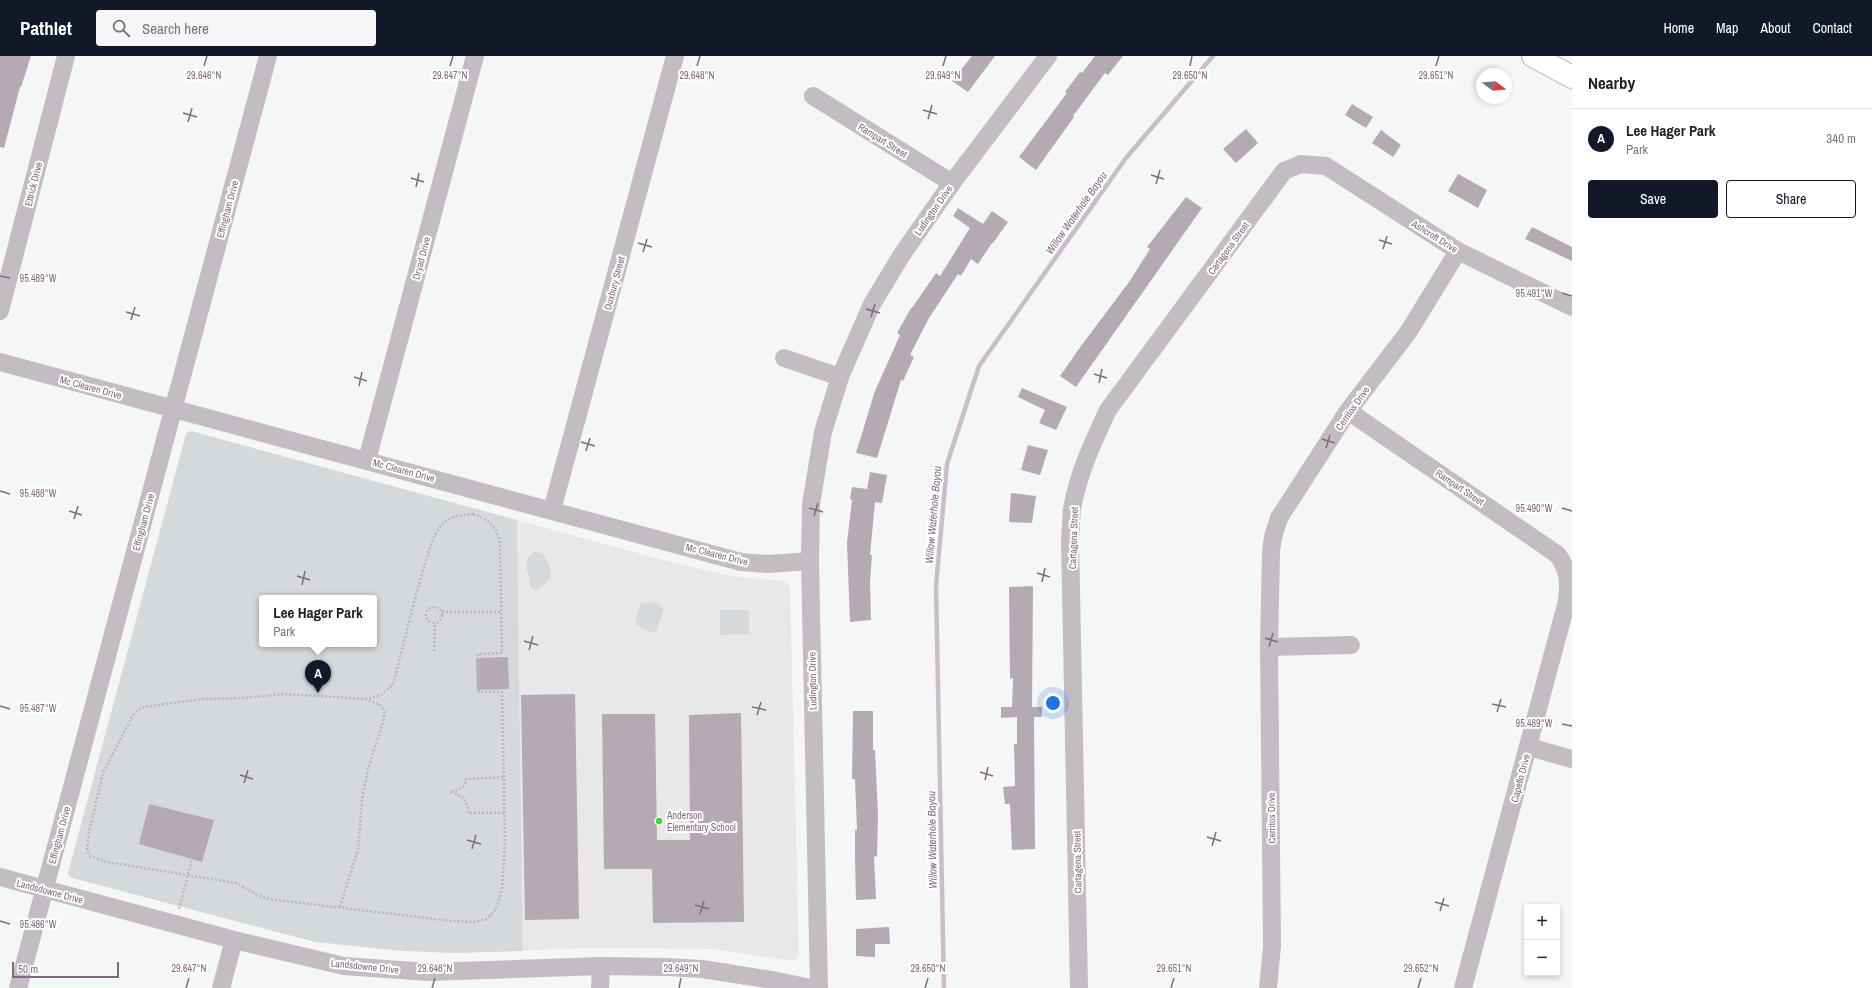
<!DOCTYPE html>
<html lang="en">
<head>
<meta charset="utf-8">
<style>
	body { margin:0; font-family:"Archivo Narrow",sans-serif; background:#f6f6f6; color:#222 }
	.controls { position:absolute; right:12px; bottom:12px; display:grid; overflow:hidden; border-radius:4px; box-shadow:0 2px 6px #0003 }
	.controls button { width:36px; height:36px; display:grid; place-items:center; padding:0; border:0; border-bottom:1px solid #e0e0e0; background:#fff; color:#222; font:20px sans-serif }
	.compass { position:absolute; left:1476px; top:12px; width:36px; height:36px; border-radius:50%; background:#fff; box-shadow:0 2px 6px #0003; rotate:106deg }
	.scale { position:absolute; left:12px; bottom:10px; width:107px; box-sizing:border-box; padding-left:4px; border:2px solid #83697f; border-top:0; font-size:11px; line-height:14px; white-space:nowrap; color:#83697f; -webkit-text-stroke:3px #fff; paint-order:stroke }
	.you { position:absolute; left:1053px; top:647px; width:14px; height:14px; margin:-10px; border:3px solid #fff; border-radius:50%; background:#1a73e8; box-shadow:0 0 0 6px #1a73e833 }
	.badge { display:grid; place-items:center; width:26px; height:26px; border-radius:50%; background:#111827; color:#fff; font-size:13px; font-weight:700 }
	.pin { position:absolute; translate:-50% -33px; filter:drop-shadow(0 1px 2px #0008) }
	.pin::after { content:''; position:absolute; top:21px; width:14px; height:12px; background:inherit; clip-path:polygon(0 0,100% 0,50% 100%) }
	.popup { position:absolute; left:259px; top:539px; width:118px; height:52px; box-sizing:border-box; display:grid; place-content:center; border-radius:4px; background:#fff; filter:drop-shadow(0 1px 3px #0005); font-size:13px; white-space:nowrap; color:#767676 }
	.popup b { font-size:15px; color:#222 }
	.popup::after { content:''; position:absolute; left:50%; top:100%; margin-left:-8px; border:8px solid transparent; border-top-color:#fff }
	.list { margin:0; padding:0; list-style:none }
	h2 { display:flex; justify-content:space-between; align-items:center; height:52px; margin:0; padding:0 16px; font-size:17px }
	h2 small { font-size:13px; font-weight:400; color:#767676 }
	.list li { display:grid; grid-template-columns:26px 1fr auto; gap:12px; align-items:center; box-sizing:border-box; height:60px; padding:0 16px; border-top:1px solid #e0e0e0 }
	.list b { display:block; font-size:15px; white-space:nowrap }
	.list p { margin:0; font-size:13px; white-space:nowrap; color:#767676 }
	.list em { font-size:13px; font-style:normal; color:#767676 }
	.actions { display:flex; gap:8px; padding:12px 16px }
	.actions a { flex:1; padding:9px 0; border:1px solid #111827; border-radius:4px; text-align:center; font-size:14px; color:#111827 }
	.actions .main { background:#111827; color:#fff }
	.icon { flex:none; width:22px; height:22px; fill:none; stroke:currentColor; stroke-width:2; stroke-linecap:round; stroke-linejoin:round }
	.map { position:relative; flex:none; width:1572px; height:932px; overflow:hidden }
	header { display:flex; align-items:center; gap:24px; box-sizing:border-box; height:56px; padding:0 20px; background:#111827; color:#fff }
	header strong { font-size:19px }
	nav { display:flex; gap:22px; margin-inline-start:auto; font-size:14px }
	.search { width:280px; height:36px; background:#f6f6f6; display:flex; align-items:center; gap:10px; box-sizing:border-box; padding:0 14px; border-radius:4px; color:#767676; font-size:15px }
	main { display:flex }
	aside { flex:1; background:#fff }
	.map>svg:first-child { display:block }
	.built { fill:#e8e8e9 }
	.green { fill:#d5d9dc; fill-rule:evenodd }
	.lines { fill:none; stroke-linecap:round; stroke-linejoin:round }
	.stream { stroke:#cabdca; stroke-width:4.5 }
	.building { fill:#b5a9b4 }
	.major-casing { stroke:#b9b0b7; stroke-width:24 }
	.path { stroke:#bdb7bc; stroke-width:2.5; stroke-dasharray:2 2; stroke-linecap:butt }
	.minor { stroke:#c4bcc3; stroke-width:18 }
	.major { stroke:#fff; stroke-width:22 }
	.ticks { fill:none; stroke:#83697f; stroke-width:1.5 }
	.poi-dot { fill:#40d439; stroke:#fff; stroke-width:1.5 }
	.labels { text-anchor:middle; stroke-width:4; stroke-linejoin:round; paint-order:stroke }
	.street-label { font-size:10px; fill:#83697f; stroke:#fff }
	.poi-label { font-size:10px; fill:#83697f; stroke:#fff; text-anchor:start }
	.water-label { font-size:11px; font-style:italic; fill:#856a85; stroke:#fff }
	.ticks-label { font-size:10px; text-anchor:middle; fill:#83697f; stroke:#fff; stroke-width:4; stroke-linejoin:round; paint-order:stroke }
</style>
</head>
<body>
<header>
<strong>Pathlet</strong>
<div class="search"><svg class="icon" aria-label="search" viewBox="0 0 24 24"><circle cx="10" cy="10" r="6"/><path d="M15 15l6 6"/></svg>Search here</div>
<nav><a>Home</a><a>Map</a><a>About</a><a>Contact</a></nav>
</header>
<main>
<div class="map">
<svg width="1572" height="932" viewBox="0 0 1572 932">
	<rect width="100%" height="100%" fill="#f5f7f7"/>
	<polygon class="built" points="517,464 675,507 732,520 784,525 790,531 799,898 798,902 793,905 713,893 586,892 523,895"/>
	<g class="green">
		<path d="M191,375L517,464L523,895L454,897L403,895L315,886L72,822L69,820L68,817L183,389L186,377ZM262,542H374V588H262Z"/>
		<path d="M536,495C547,498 550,508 551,518L548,525L537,534L531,532L528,517L526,514L528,501Z"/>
		<polygon points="650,546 658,548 664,553 656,575 652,577 636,569 636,564 640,548"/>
		<polygon points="720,554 749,554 749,578 720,579"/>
	</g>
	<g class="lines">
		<polyline class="stream" points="944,932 936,530 947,408 979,310 1126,102 1213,0"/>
	</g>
	<g class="building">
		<polygon points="0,0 31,0 21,31 20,31 4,92 0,91"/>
		<polygon points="972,0 995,0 968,36 952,25"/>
		<polygon points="1095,0 1123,0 1108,19 1105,17 1073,60 1074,61 1036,114 1019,101 1067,37 1065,36 1080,16 1082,17"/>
		<polygon points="1352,48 1373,61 1366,72 1345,59"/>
		<polygon points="1246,73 1258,87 1236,107 1223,93"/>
		<polygon points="1381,74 1401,89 1393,101 1372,87"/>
		<polygon points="1458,118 1487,134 1478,152 1448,135"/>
		<polygon points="1186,141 1202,152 1076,331 1060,320 1081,290 1129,226 1150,193 1147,191"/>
		<polygon points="958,152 983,168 992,155 1008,166 993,187 992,187 978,208 971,203 961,220 958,218 929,262 910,299 914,301 903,325 901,324 877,402 856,397 875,335 900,279 897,277 911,252 912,252 936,217 940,220 970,172 953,160"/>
		<polygon points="1532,171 1572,191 1572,205 1525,183"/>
		<polygon points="1022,332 1067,351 1056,374 1039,367 1045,354 1018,341"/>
		<polygon points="1028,389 1048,394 1040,419 1021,414"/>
		<polygon points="870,416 887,419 882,447 875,446 870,499 872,499 870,526 871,564 850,566 847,487 852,444 850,443 852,431 867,433"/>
		<polygon points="1011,437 1036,440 1032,467 1009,466"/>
		<polygon points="1033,530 1032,651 1042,651 1042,661 1034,661 1035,793 1012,794 1010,748 1005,748 1003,731 1015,730 1014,688 1017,688 1017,661 1001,662 1001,651 1012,651 1013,622 1010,623 1009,531"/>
		<polygon points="508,601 509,633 477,634 476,602"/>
		<polygon points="575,638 579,863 525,864 521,639"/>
		<polygon points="853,655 873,655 873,694 875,694 878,759 877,800 874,801 876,843 856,844 855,802 855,774 857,774 855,723 852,723"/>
		<polygon points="741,657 744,866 653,867 652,813 604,813 602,658 655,658 657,784 690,784 689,659"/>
		<polygon points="149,748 214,764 202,806 139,788"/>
		<polygon points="889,871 890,888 875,888 875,901 856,900 856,873"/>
	</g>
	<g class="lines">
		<g class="major-casing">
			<polyline id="major" points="1533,0 1572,21"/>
		</g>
		<g class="path">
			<path d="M473,458C488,463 497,471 500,487L502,597L478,598L479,636H502L505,787L502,832L498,848L494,856L486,863L475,866L451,865L269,843L260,840L236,827L107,806L90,800L87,793L89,776L103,717L133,659L138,654L144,651L202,643L243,642L285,638L367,643L380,639L390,632L394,625C404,586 413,547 425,508C429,496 432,481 440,471C449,460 459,459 473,458Z"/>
			<circle cx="434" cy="559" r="8"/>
			<polyline points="442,556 501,556"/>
			<polyline points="434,595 435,567"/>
			<path d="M503,721L466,723C465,733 458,734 450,736C462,739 468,744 468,757H504"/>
			<polyline points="340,851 358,793 362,743 368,713 383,666 385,656 380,649 368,644"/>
			<polyline points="179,853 192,803"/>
		</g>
		<g class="minor">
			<polyline points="813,40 952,127"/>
			<polyline points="0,255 66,0"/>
			<polyline points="784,302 840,321"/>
			<polyline points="0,306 741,506 768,508 810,505"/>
			<path d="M1348,355L1558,499C1569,516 1569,525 1567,545L1463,932"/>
			<polyline points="367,404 475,0"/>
			<polyline points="552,454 675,0"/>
			<polyline points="1269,591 1351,589"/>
			<polyline points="1529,691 1572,703"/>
			<polyline points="0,821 234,884 344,910 428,916 601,910 667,911 702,913 772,924 811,932"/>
			<polyline points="18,932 268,0"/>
			<polyline points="221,932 234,884"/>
			<polyline points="600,932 601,910"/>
			<polyline points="819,932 810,505 811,448 823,376 840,321 872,248 901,200 952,127 1048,0"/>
			<path d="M1079,932L1070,484C1071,474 1071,463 1072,453C1078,418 1093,386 1108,354L1284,115L1301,108L1326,110L1458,195L1572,251"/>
			<polyline points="1268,932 1272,890 1269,591 1271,496 1273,481 1279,462 1348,355 1409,275 1458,195"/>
		</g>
		<use href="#major" class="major"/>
	</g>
	<path class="ticks" d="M204,10L207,0M450,10L453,0M697,10L700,0M943,10L946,0M1190,10L1192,0M1436,10L1439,0M923,54L937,58M183,57L197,61M928,63L932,49M188,66L192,52M1151,119L1164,123M411,122L424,126M1156,128L1160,114M416,131L419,117M1379,184L1392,188M638,187L652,191M1383,193L1387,180M643,196L647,183M0,220L10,222M1562,237L1572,240M866,253L880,257M126,256L140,260M871,261L875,248M131,264L135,251M1094,318L1107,322M354,321L367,325M1099,327L1102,313M359,330L362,316M1322,383L1335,387M581,386L595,390M1326,392L1330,379M586,395L590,382M0,435L10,438M809,452L823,456M1562,452L1572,455M69,455L82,459M814,460L818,447M74,463L78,450M1037,517L1050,521M297,520L310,524M1042,526L1045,512M302,529L305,515M1265,582L1278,586M524,585L538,589M1269,591L1273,577M529,594L533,580M1492,648L1506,651M0,650L10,653M752,651L766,654M1497,656L1501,643M757,659L761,646M1562,668L1572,670M980,716L993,720M240,719L253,723M985,724L988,711M244,727L248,714M1207,781L1221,785M467,784L481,788M1212,790L1216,776M472,793L476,779M1435,846L1449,850M695,849L709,853M1440,855L1444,842M700,858L704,845M0,865L10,868M186,932L189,922M432,932L435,922M679,932L681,922M925,932L928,922M1171,932L1174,922M1418,932L1421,922"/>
	<circle class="poi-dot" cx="659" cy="765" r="4"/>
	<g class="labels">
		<g class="street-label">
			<text transform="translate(883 84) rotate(32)" y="4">Rampart Street</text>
			<text transform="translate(33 128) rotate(-76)" y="4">Ettrick Drive</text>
			<text transform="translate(227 153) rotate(-75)" y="4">Effingham Drive</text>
			<text transform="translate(933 154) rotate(-55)" y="4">Ludington Drive</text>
			<text transform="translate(1435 180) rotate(32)" y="4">Ashcroft Drive</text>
			<text transform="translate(1228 192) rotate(-54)" y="4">Cartagena Street</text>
			<text transform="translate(421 202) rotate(-75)" y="4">Dryad Drive</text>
			<text transform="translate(614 227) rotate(-75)" y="4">Duxbury Street</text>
			<text transform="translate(91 331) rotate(15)" y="4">Mc Clearen Drive</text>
			<text transform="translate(1352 352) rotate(-55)" y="4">Cerritos Drive</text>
			<text transform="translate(404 414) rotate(15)" y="4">Mc Clearen Drive</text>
			<text transform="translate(1460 431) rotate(34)" y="4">Rampart Street</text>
			<text transform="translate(143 466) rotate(-75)" y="4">Effingham Drive</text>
			<text transform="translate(1073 482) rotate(-88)" y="4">Cartagena Street</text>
			<text transform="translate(717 498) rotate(14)" y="4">Mc Clearen Drive</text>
			<text transform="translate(812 625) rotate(-91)" y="4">Ludington Drive</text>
			<text transform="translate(1520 722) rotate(-75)" y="4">Capello Drive</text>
			<text transform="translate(1271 762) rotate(-91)" y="4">Cerritos Drive</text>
			<text transform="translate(59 779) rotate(-75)" y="4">Effingham Drive</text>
			<text transform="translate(1077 806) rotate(-91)" y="4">Cartagena Street</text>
			<text transform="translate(50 835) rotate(15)" y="4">Landsdowne Drive</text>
			<text transform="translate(365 910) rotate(6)" y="4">Landsdowne Drive</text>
		</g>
		<g class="poi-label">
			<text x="667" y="763">Anderson<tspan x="667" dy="12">Elementary School</tspan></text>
		</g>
		<g class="water-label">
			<text transform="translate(1076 157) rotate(-55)" y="4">Willow Waterhole Bayou</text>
			<text transform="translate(933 459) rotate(-85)" y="4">Willow Waterhole Bayou</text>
			<text transform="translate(932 784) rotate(-91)" y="4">Willow Waterhole Bayou</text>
		</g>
	</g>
	<g class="ticks-label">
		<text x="204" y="23">29.646°N</text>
		<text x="450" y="23">29.647°N</text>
		<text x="697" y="23">29.648°N</text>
		<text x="943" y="23">29.649°N</text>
		<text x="1190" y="23">29.650°N</text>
		<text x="1436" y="23">29.651°N</text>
		<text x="38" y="226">95.489°W</text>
		<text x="1534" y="241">95.491°W</text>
		<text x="38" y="441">95.488°W</text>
		<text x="1534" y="456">95.490°W</text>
		<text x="38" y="656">95.487°W</text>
		<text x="1534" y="671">95.489°W</text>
		<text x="38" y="872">95.486°W</text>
		<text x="189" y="916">29.647°N</text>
		<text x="435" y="916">29.648°N</text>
		<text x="681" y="916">29.649°N</text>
		<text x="928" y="916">29.650°N</text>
		<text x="1174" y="916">29.651°N</text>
		<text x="1421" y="916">29.652°N</text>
	</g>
</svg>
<div class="controls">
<button>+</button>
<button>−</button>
</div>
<svg class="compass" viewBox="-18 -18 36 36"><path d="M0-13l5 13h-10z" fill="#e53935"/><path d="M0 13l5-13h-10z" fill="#767676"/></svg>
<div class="scale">50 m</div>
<div class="you"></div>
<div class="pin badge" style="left:318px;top:637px">A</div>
<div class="popup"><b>Lee Hager Park</b>Park</div>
</div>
<aside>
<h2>Nearby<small></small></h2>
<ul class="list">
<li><span class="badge">A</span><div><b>Lee Hager Park</b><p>Park</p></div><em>340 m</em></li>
</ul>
<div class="actions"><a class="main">Save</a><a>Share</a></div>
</aside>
</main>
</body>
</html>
